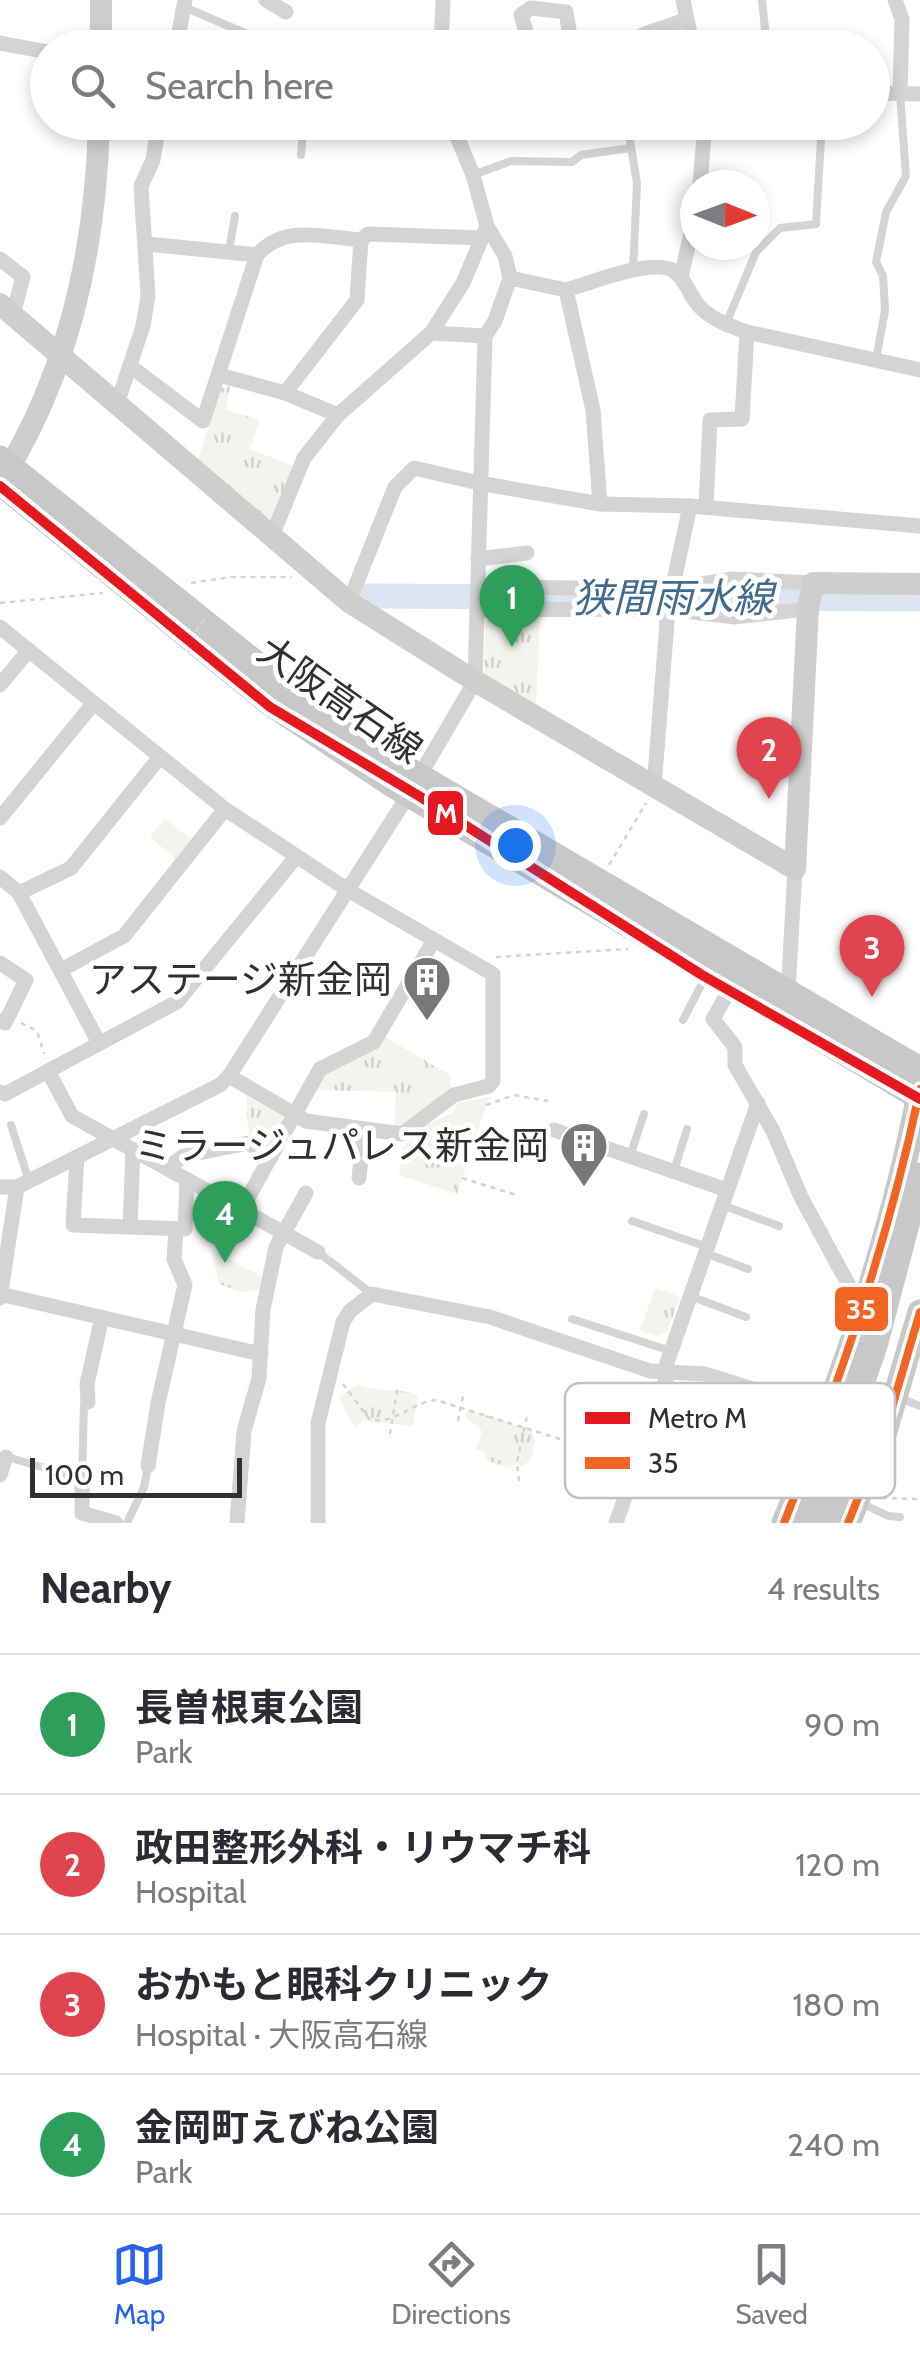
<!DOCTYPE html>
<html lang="en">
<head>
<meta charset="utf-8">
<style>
	body { margin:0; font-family:Cabin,"Noto Sans JP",sans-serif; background:#f7f7f7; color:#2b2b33 }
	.compass { position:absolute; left:680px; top:170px; width:90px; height:90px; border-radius:50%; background:#fff; box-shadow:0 5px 15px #0003; rotate:91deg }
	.scale { position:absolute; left:30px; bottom:25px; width:212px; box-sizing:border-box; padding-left:10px; border:5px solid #303030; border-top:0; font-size:28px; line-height:35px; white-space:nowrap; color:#303030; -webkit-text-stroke:8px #fff; paint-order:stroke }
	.you { position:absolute; left:515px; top:845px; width:35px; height:35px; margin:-25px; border:8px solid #fff; border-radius:50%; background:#1a73e8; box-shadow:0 0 0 15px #1a73e833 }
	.badge { display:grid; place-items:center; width:65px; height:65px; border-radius:50%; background:#2563eb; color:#fff; font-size:32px; font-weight:700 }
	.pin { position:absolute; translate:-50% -82px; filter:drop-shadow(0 2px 5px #0008) }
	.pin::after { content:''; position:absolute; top:52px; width:35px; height:30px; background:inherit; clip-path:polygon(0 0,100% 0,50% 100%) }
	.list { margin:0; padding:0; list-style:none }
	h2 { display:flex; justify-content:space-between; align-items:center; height:130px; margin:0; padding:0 40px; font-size:42px }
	h2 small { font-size:32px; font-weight:400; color:#7c7c81 }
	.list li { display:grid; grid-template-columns:65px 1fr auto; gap:30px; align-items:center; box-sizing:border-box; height:140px; padding:0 40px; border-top:2px solid #e1e1e2 }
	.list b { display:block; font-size:38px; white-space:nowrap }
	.list p { margin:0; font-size:32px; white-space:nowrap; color:#7c7c81 }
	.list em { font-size:32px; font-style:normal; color:#7c7c81 }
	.icon { flex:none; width:55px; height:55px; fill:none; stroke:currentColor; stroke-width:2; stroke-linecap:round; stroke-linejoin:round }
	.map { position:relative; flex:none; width:920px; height:1523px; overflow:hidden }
	.search { position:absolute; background:#fff; box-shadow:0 5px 15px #0003; left:30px; right:30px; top:30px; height:110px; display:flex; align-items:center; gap:25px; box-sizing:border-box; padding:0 35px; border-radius:55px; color:#7c7c81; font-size:38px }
	.sheet { height:690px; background:#fff }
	nav { display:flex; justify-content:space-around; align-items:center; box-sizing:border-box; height:140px; border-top:2px solid #e1e1e2; background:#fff; font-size:28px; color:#7c7c81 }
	nav a { display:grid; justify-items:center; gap:5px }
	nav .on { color:#2563eb }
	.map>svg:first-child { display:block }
	.grass { fill:#f1f5ed }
	.park { fill:url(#park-tufts) }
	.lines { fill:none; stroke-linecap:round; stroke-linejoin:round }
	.river { stroke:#dbe6f1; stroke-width:25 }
	.path { stroke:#d4d4d4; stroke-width:2.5; stroke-dasharray:5 5; stroke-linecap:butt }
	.lane { stroke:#d4d4d4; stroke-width:8 }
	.street { stroke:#d4d4d4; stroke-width:15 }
	.secondary { stroke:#cecece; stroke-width:22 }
	.primary { stroke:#c8c8c8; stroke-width:25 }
	.path-bridge { stroke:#d4d4d4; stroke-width:2.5; stroke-dasharray:5 5; stroke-linecap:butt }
	.bus-1-casing { stroke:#fff; stroke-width:15 }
	.bus-1 { stroke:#f26522; stroke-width:8 }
	.metro-1-casing { stroke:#fff; stroke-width:18 }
	.metro-1 { stroke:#e5171f; stroke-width:10 }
	.labels { text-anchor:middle; stroke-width:10; stroke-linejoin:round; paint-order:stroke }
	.street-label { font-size:38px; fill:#303030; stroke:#fff }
	.poi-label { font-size:38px; fill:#303030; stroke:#fff; text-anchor:end }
	.water-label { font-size:40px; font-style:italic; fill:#416a8f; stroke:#fff }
	.key { fill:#fff; stroke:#c1c1c1; stroke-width:2.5 }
	.key-label { font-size:28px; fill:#303030 }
	.line-badge { stroke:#fff; stroke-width:4 }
	.badge-label { font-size:28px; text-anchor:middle; font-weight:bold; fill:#fff }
</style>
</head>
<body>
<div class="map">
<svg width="920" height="1523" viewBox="0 0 920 1523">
	<defs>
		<pattern id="park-tufts" width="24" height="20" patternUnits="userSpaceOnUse" patternTransform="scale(2.5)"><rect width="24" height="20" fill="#f1f5ed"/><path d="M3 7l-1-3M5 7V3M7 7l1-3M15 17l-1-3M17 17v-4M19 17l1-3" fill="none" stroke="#cfd2cc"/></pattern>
	</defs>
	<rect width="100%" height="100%" fill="#fff"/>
	<polygon class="grass" points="165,818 192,840 176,859 150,837"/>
	<g class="park">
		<polygon points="227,386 230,387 226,410 260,420 250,449 296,467 276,521 268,523 197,463 220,389"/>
		<polygon points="490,616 540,616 536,707 487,679 484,672 485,622"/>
		<polygon points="385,1037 450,1075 451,1090 400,1127 394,1126 396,1092 316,1090 325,1073"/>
		<polygon points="246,1096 282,1116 283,1122 272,1144 265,1146 249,1137"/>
		<polygon points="489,1097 457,1194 399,1175 403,1148 429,1124 454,1112 458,1103"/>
		<polygon points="211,1249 262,1277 259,1290 239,1292 219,1284"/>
		<polygon points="655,1288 680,1297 667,1332 658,1336 640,1330"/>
		<path d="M357,1385C382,1393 394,1387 418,1395L413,1426L363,1421L356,1426L349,1419L339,1397Z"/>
		<polygon points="467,1409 532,1431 535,1440 531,1460 522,1466 514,1463 510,1469 486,1460 484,1452 476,1449 482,1431 466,1418"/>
	</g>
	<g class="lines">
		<polyline class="river" points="366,596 920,599"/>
		<g class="path">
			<polyline points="191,583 231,577 292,577"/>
			<polyline points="0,603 103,593"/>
			<polyline points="609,865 646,803"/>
			<polyline points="496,957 628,949"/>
			<polyline points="21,1023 37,1031 44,1054"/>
			<polyline points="486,1105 514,1095 548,1101"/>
			<polyline points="462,1178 516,1195"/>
			<path d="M343,1384L370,1420C395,1424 413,1402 436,1400L579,1445L625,1450"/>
			<polyline points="458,1421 463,1396"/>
			<polyline points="390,1434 398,1385"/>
			<polyline points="585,1456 587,1438"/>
			<polyline points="519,1481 517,1462 527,1416"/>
			<polyline points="882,1498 920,1499"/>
		</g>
		<g class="lane">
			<polyline points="762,0 767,48"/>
			<polyline points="184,7 252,36"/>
			<polyline points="627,122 637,183 633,271"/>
			<polyline points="301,155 304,122"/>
			<polyline points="473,175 511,161 572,162 581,155 631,148"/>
			<polyline points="229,251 235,216"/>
			<polyline points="726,324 756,252 780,228 816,224 822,122"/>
			<polyline points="876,359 885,311 883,276 876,262 886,212 906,176 900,93"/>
			<polyline points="683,1020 706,976"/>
			<polyline points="11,1125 29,1181"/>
			<polyline points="630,1156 644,1114"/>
			<polyline points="674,1171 687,1129"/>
			<polyline points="722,1205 779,1226"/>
			<polyline points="632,1221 707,1247"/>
			<polyline points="318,1252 372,1294"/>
			<polyline points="705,1253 748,1269"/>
			<polyline points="690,1296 746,1317"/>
			<polyline points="572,1319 671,1351"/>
			<polyline points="900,1398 920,1406"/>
			<polyline points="4,1456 82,1479 84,1404 87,1402"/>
			<polyline points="861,1503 888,1516 900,1517"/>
			<polyline points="127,1523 144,1487 148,1467"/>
		</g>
		<g class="street">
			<polyline points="266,0 286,12"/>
			<polyline points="683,0 693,48"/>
			<polyline points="895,0 902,19 900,93"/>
			<polyline points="0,43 48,52"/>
			<polyline points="176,48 185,0"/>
			<polyline points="441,48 443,0"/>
			<polyline points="531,48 521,15 531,8 566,12 572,48"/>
			<polyline points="617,48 647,33 685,20"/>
			<polyline points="872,93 920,94"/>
			<polyline points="700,185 705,122"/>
			<polyline points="361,240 368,234 482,238"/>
			<polyline points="147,244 257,255"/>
			<polyline points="0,259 23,277 13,315"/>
			<polyline points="681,277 695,216"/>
			<polyline points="510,278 566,290 593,410 600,504"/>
			<path d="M566,290C591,283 649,259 672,270C683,276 688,290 695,301C707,318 727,325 747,332L920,370"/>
			<polyline points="431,333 485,336"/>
			<path d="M130,366L203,421L257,255C284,224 323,237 361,240L357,300L285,393"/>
			<polyline points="219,375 285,393 338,415"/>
			<polyline points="117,404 143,326 148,296 141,186 153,160 159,122"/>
			<polyline points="706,507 710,420 742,419 747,332"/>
			<polyline points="272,536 304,458 338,415 431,333 463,283 487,226"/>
			<polyline points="478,559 527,553"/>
			<polyline points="478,587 670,589 732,579 813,583"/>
			<polyline points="349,602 395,487 414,468 479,483 600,504 690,506 920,526"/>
			<polyline points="477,610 668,609 735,617 808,609"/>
			<polyline points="0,627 225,809 348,890 493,974 493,1081 489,1086 454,1095 402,1134 306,1121 229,1076"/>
			<polyline points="0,685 29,650"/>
			<polyline points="654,788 668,609 690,506"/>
			<polyline points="0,818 93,704"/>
			<polyline points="0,877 19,893 99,1043"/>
			<polyline points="19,893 71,868 159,758"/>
			<polyline points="0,963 26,980 5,1023 0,1021"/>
			<polyline points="61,970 124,936 225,809"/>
			<polyline points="732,986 713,1019 735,1047 735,1065 773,1131 801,1197 853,1293 866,1304"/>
			<polyline points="788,993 795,869"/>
			<polyline points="49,1073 72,1116 318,1252"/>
			<polyline points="0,1092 5,1094 177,1002 296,857"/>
			<polyline points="554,1130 727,1190"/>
			<polyline points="77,1157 73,1225 185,1229 187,1180"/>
			<polyline points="167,1168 184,1156 248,1143 271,1156"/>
			<polyline points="359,1178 364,1130"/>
			<polyline points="0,1187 17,1187 220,1085 229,1076 409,794 475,681 485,336 495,321 510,278 505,256 487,226 473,175 451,122"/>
			<polyline points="241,1210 320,1069 374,1042 434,940"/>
			<polyline points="130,1227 133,1150"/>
			<polyline points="0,1294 261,1354"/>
			<polyline points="0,1298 17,1187"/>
			<polyline points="663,1374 758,1103"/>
			<polyline points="88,1402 87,1384 102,1317"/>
			<polyline points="148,1466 158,1403 185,1285 174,1259 176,1229"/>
			<polyline points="0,1475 6,1457"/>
			<polyline points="82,1479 82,1513 116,1523"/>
			<polyline points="237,1523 244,1431 259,1378 263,1310 276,1247 306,1193"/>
			<polyline points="318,1523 318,1423 343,1322 350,1311 372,1294 490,1317 650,1371 705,1374 829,1413"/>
			<polyline points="616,1523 668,1374"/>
		</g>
		<g class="secondary">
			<polyline points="101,48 101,0"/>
			<polyline points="0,304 349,602 475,681 795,869 808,609 813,583 920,584"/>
			<path d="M1,481C69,373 96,248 99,122"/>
		</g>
		<g class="primary">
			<polyline points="0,458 281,683 406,768 920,1069"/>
			<polyline points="0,483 268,702 394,786 920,1098"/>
			<path d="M784,1523C841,1382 892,1239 920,1089"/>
			<polyline points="804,1523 849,1420 875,1346 920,1175"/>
			<polyline points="823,1523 856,1447"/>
			<polyline points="848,1523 885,1431 920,1312"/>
		</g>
		<polyline class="path-bridge" points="183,647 209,614"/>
		<g class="bus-1-casing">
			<g id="bus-1">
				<path d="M784,1523C840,1381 889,1239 920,1089"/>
				<polyline points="848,1523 885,1431 920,1312"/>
			</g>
		</g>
		<use href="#bus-1" class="bus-1"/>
		<g class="metro-1-casing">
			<polyline id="metro-1" points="0,486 270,707 419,796 702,975 920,1099"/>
		</g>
		<use href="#metro-1" class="metro-1"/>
	</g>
	<defs>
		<g id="building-pin" transform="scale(2.5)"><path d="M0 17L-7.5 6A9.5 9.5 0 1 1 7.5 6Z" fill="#787878" stroke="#fff"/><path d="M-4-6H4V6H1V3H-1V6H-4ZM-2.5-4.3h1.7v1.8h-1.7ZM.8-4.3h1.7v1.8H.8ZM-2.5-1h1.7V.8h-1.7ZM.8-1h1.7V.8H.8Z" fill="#fff"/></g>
	</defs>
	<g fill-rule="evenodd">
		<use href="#building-pin" x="427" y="980"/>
		<use href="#building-pin" x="584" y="1146"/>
	</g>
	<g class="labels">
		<g class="street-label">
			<text transform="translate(340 700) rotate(35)" y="13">大阪高石線</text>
		</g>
		<g class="poi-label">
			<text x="392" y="993">アステージ新金岡</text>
			<text x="549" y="1159">ミラージュパレス新金岡</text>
		</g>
		<g class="water-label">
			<text x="673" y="612">狭間雨水線</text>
		</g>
	</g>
	<rect x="565" y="1383" width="330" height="115" rx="15" class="key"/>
	<rect x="585" y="1412" width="45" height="12" fill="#e5171f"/>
	<rect x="585" y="1457" width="45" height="12" fill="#f26522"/>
	<g class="key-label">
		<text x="648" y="1428">Metro M</text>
		<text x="648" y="1473">35</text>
	</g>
	<g class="line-badge">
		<rect x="426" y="789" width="39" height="48" rx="10" fill="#e5171f"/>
		<rect x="833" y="1285" width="57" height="48" rx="10" fill="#f26522"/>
	</g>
	<g class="badge-label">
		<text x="446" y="823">M</text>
		<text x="861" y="1319">35</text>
	</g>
</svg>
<svg class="compass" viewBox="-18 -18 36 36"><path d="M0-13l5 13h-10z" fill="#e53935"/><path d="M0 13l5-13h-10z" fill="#7c7c81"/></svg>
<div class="scale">100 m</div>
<div class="you"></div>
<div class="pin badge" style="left:512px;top:647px;background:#2e9e5b">1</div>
<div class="pin badge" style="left:769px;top:799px;background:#e0444e">2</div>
<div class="pin badge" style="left:872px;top:997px;background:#e0444e">3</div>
<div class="pin badge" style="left:225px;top:1263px;background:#2e9e5b">4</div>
<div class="search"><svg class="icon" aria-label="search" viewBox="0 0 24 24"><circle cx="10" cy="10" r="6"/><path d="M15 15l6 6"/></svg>Search here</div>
</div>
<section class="sheet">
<h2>Nearby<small>4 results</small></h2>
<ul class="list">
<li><span class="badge" style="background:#2e9e5b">1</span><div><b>長曽根東公園</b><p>Park</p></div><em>90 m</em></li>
<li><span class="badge" style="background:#e0444e">2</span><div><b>政田整形外科・リウマチ科</b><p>Hospital</p></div><em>120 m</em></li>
<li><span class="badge" style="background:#e0444e">3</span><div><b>おかもと眼科クリニック</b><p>Hospital · 大阪高石線</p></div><em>180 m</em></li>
<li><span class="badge" style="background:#2e9e5b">4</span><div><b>金岡町えびね公園</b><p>Park</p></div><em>240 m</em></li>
</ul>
</section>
<nav>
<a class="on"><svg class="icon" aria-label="map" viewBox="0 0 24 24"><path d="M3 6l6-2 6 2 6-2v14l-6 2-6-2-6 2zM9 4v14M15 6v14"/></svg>Map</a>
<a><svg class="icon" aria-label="directions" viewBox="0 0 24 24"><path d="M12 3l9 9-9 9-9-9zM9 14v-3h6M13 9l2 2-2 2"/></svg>Directions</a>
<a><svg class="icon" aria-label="saved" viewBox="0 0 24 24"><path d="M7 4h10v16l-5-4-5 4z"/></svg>Saved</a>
</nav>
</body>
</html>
